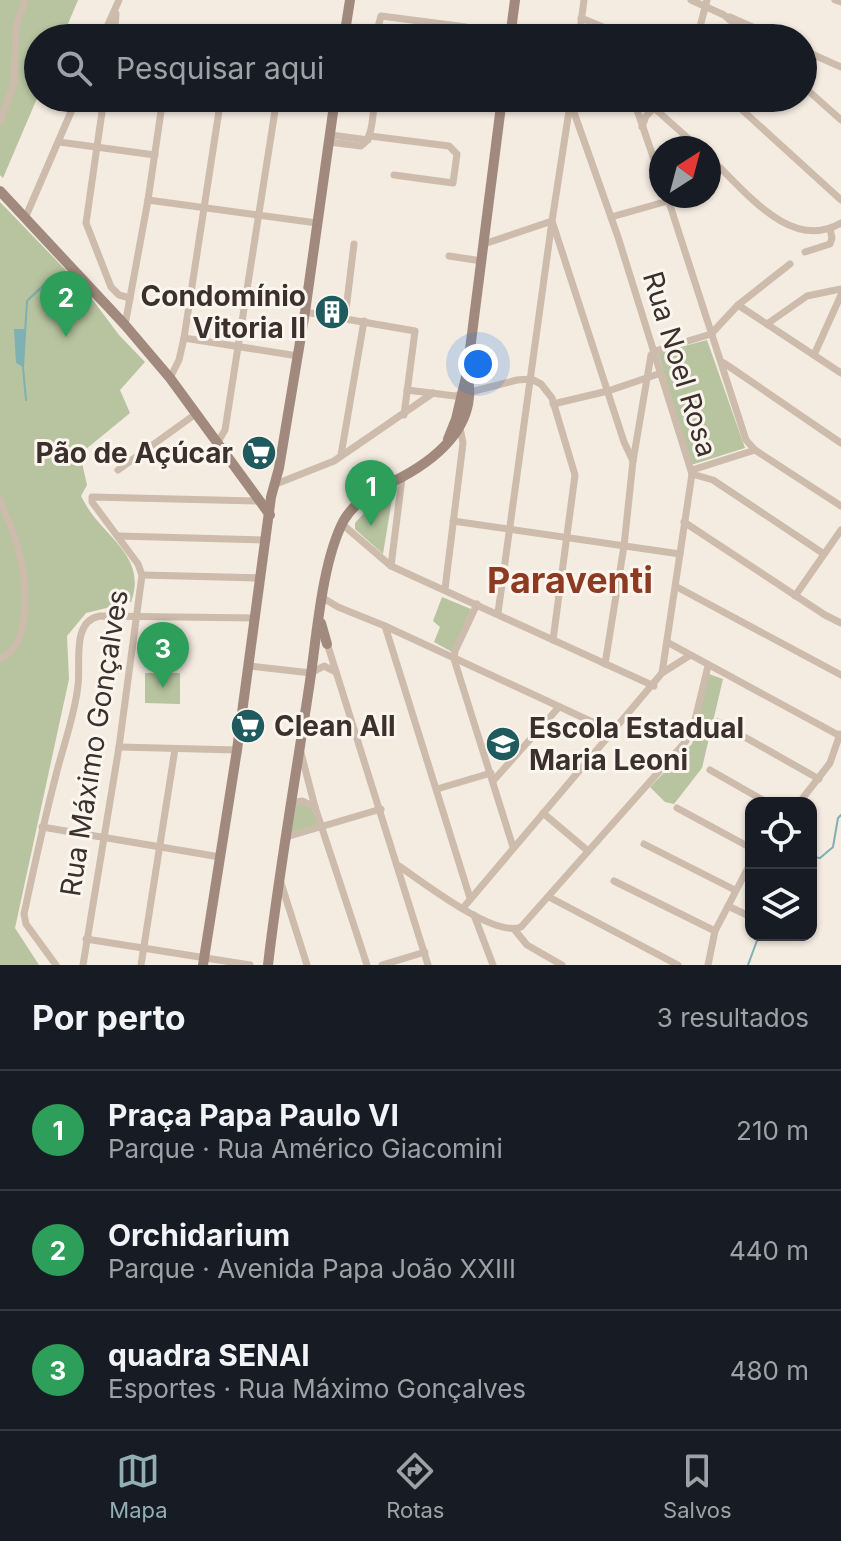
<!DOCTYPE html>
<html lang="pt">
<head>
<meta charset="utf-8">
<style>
	body { margin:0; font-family:Inter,sans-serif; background:#20242c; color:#f1f3f6 }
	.controls { position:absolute; right:24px; bottom:24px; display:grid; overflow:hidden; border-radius:16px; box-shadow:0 2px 6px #0004 }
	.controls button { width:72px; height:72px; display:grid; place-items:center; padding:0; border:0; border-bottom:2px solid #363941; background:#171b24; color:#f1f3f6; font:40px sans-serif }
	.compass { position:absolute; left:649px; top:136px; width:72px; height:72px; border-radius:50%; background:#171b24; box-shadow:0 2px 6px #0004; rotate:36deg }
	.you { position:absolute; left:478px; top:364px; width:28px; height:28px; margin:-20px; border:6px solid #fff; border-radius:50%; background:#1a73e8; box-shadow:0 0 0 12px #1a73e833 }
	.badge { display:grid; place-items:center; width:52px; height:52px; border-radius:50%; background:#92aeb2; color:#fff; font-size:26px; font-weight:700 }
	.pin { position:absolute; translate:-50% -66px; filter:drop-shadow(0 2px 4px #0008) }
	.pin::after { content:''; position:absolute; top:42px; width:28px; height:24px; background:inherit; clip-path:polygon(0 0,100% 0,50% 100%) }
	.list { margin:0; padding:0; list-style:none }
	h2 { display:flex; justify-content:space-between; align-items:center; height:104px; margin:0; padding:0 32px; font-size:34px }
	h2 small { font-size:26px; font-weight:400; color:#9ea1a6 }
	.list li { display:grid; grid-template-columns:52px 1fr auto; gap:24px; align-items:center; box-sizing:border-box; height:120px; padding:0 32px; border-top:2px solid #363941 }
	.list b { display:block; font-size:30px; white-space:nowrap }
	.list p { margin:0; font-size:26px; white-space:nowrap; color:#9ea1a6 }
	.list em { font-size:26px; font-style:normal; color:#9ea1a6 }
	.icon { flex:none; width:44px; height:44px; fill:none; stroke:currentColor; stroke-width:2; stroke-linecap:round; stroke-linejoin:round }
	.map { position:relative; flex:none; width:841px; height:965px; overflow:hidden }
	.search { position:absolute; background:#171b24; box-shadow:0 2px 6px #0004; left:24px; right:24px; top:24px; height:88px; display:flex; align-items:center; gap:20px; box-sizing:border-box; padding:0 28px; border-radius:44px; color:#9ea1a6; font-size:30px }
	.sheet { height:464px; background:#171b24 }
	nav { display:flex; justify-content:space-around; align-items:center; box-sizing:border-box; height:112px; border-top:2px solid #363941; background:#171b24; font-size:22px; color:#9ea1a6 }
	nav a { display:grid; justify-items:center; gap:4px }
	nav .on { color:#92aeb2 }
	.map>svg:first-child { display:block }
	.green { fill:#b8c4a0 }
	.water { fill:#7fb0b2 }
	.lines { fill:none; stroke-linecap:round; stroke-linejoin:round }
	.stream { stroke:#7fb0b2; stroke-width:2 }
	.street { stroke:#cdbbac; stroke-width:7 }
	.secondary { stroke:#a18a7d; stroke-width:10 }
	.labels { text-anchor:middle; stroke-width:6; stroke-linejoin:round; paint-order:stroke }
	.poi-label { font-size:28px; font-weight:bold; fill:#3b302b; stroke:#fbf5ee; text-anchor:end }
	.street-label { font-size:28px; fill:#3b302b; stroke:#fbf5ee }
	.district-label { font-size:36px; font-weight:bold; fill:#8c3b22; stroke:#fbf5ee }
</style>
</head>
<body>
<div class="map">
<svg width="841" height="965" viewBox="0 0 841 965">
	<rect width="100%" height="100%" fill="#f4ebe1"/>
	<g class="green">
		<polygon points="0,0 78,0 62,38 38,38 38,96 3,178 0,175"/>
		<path d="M0,202L86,291L119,335L145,362L120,390L130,413L80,454L87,485L81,496C85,503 89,511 95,518C117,545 145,563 131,602L86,613L67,636L69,679L15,928L39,965H0Z"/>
		<polygon points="707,340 745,448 691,465 658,353"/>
		<polygon points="392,499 383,554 355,529 355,523 366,511"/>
		<polygon points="442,597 471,609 452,652 434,642 440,627 433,621"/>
		<polygon points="145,673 180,673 180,704 145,703"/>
		<polygon points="709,674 723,679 702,768 674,804 665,802 650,787 692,744"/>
		<polygon points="303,803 310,805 321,828 289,836 295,806"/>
	</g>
	<polygon class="water" points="14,329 25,329 23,367 16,363"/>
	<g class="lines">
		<g class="stream">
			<polyline points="26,400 23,367 27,301 53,276"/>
			<polyline points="811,857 820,858 833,847 838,818 841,815"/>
			<polyline points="748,965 759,935"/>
		</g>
		<g class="street">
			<polyline points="691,0 724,15 750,38"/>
			<polyline points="835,0 841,2"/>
			<polyline points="730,17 777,38"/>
			<polyline points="581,18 630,38"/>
			<polyline points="102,38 119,0"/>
			<polyline points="114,38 116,14"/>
			<polyline points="375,38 381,16 466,27"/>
			<polyline points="579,38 584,0"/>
			<polyline points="697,38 707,0"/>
			<polyline points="803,50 841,67"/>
			<polyline points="803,86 841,120"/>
			<polyline points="104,98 86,223 111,287 119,295 130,298"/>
			<polyline points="396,98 458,106"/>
			<polyline points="633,98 661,180"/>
			<polyline points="643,98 699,148"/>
			<polyline points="729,98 841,200"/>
			<polyline points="335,102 359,105 365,98"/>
			<polyline points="0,122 14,83 16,27 25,0"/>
			<polyline points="642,127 646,116 654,108"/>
			<polyline points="331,135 368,140"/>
			<polyline points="370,136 449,146 457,154 453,183 394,175"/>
			<polyline points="59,142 155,155"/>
			<path d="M329,142L361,146C375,136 371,114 376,98"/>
			<path d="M709,157C744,189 790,253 841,223"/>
			<polyline points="667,196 746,440 755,450 841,506"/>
			<polyline points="148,200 317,223"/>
			<polyline points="26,216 77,98"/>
			<polyline points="611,217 668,201"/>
			<polyline points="553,224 624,442 633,461"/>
			<polyline points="484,244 552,221"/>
			<polyline points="805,252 830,244 832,238 830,229"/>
			<polyline points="449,256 482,261"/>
			<polyline points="738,305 841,373"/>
			<polyline points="305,312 415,331 404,415"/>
			<polyline points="345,318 354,244"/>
			<polyline points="767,324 807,296 841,289"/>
			<polyline points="125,325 148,200 163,98"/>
			<polyline points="184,338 298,356"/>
			<polyline points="814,355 841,295"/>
			<polyline points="724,363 841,443"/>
			<polyline points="170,378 179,360 184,338 221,98"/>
			<polyline points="531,379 541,384 552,398 575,475 553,640"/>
			<polyline points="407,390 455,396 517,380 531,379"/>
			<polyline points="553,404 608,391 661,373"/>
			<polyline points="218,442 225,430 277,98"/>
			<polyline points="341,455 364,321"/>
			<polyline points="118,470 197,413"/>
			<polyline points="692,470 755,450"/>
			<polyline points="692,474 713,480 824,554"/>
			<polyline points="276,484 334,461 433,393"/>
			<path d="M0,500C6,516 14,532 18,548C26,577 34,645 0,659"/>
			<polyline points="453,521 680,554"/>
			<polyline points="684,522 825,615 841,623"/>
			<polyline points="342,524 391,566 654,686"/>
			<polyline points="118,536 267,540"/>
			<polyline points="391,566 402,478"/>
			<polyline points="142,575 261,578"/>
			<polyline points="677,587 841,675"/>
			<polyline points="445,589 463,443 460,428"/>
			<polyline points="795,596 841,530"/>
			<polyline points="323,598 338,607 385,626 614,732"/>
			<polyline points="477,604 455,651 454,659 513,847"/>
			<polyline points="498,613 552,221 571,98"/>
			<polyline points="385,626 470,898"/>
			<polyline points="667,642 840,736"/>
			<polyline points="327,643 428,965"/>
			<polyline points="605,664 624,546 633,461 651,355 655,351 711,334 738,305 790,264"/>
			<polyline points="249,666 311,673 324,666 336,672"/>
			<polyline points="662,673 689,656"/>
			<polyline points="718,722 819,779"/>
			<polyline points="119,747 237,750"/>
			<polyline points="301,753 315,807 367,965"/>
			<polyline points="710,770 768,803"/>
			<polyline points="493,781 559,707"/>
			<polyline points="437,789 491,773"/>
			<polyline points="799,803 830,763 840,734"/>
			<polyline points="290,808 296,802 302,801 315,807"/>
			<polyline points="677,808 751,848"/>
			<polyline points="543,813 588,851"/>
			<polyline points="42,827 220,857"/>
			<polyline points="286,837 381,809"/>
			<polyline points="644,844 735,890"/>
			<path d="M399,866C423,882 494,938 521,927L686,741L694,724L708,666"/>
			<polyline points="614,881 715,931"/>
			<polyline points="281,883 307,965"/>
			<polyline points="549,897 678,965"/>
			<polyline points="728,906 751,917"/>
			<polyline points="463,908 662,673 692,474 618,237 571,104"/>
			<polyline points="474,915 493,965"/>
			<polyline points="514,929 527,945 562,965"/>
			<polyline points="86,939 250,965"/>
			<path d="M56,965L26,924L24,914C34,867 44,821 56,775C63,746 75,715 78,685C81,663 71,621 100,616L255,618"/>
			<polyline points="83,965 119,747 142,575 138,564 92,502 92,497 257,501"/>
			<polyline points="141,965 175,749"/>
			<polyline points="382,965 425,952"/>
			<polyline points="708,965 715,931 751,862"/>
		</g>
		<g class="secondary">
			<polyline points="344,38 350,0"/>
			<polyline points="510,38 515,0"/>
			<polyline points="0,191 125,325 170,378 270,515"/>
			<polyline points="448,439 456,419 467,373 502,98"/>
			<polyline points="321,623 327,644"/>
			<polyline points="203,965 237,750 271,497 279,468 305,312 335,98"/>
			<path d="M268,965C279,870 296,776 310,681C317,634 322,561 344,520C358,497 379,489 402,477C441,456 479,422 467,373"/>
		</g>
	</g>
	<defs>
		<g id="building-disc" transform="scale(1.8)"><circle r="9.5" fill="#1f5a5e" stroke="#fbf5ee"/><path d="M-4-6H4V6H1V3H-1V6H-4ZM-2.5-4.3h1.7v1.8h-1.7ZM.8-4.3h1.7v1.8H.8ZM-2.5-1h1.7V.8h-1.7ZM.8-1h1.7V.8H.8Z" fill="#fff"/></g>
		<g id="supermarket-disc" transform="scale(1.8)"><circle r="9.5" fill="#1f5a5e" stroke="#fbf5ee"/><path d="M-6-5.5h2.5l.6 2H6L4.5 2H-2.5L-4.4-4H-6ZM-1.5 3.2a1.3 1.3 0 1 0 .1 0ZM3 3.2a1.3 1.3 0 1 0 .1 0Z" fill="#fff"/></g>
		<g id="school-disc" transform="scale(1.8)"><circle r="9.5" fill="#1f5a5e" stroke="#fbf5ee"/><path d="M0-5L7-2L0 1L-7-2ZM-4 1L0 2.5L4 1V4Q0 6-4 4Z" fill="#fff"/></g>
	</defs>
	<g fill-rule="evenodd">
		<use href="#building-disc" x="332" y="312"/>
		<use href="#supermarket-disc" x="259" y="453"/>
		<use href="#supermarket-disc" x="248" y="726"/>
		<use href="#school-disc" x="503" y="744"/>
	</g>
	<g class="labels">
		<g class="poi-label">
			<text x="306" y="306">Condomínio<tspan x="306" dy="32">Vitoria II</tspan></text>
			<text x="233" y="463">Pão de Açúcar</text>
			<text x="274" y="736" text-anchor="start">Clean All</text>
			<text x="529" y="738" text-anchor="start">Escola Estadual<tspan x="529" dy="32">Maria Leoni</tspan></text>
		</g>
		<g class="street-label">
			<text transform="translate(680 364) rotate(73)" y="10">Rua Noel Rosa</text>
			<text transform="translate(94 743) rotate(-81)" y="10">Rua Máximo Gonçalves</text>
		</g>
		<g class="district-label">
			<text x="570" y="593">Paraventi</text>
		</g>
	</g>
</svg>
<div class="controls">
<button><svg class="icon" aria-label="locate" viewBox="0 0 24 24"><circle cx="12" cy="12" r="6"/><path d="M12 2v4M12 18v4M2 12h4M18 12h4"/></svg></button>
<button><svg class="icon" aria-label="layers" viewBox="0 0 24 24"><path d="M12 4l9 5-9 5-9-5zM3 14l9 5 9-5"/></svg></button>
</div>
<svg class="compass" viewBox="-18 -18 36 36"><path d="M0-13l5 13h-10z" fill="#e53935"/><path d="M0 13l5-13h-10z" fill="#9ea1a6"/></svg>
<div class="you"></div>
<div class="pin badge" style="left:371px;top:526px;background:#2e9e5b">1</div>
<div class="pin badge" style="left:66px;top:337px;background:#2e9e5b">2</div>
<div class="pin badge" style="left:163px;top:688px;background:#2e9e5b">3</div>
<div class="search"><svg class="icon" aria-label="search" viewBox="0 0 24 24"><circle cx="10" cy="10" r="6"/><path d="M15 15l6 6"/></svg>Pesquisar aqui</div>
</div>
<section class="sheet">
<h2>Por perto<small>3 resultados</small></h2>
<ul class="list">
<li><span class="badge" style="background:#2e9e5b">1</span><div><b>Praça Papa Paulo VI</b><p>Parque · Rua Américo Giacomini</p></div><em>210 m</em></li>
<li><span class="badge" style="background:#2e9e5b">2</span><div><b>Orchidarium</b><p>Parque · Avenida Papa João XXIII</p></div><em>440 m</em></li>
<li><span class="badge" style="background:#2e9e5b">3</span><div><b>quadra SENAI</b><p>Esportes · Rua Máximo Gonçalves</p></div><em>480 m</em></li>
</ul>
</section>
<nav>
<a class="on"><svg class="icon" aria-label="map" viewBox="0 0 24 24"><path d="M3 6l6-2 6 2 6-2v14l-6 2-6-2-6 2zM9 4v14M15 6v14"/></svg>Mapa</a>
<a><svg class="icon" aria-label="directions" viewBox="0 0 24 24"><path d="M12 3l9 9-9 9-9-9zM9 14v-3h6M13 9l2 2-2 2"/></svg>Rotas</a>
<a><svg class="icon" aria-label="saved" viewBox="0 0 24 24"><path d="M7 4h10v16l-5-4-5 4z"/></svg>Salvos</a>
</nav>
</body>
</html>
